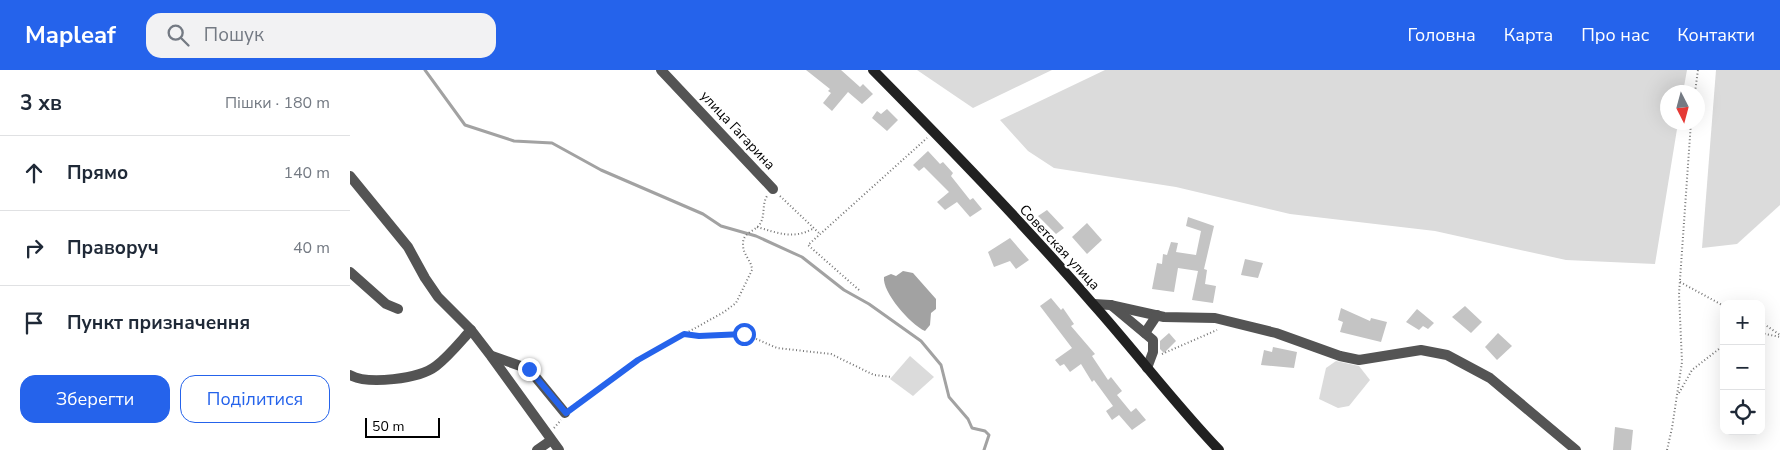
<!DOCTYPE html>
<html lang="uk">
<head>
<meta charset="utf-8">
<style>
	body { margin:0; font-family:"Nunito Sans",sans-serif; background:#f2f2f3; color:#1f2937 }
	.controls { position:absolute; right:15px; bottom:15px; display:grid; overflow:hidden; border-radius:10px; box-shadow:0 5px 20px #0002 }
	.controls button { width:45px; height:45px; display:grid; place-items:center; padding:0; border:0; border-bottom:1px solid #e0e1e3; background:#fff; color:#1f2937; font:25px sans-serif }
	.compass { position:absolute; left:1310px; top:15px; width:45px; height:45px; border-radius:50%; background:#fff; box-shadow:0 5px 20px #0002; rotate:174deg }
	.scale { position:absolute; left:15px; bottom:12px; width:75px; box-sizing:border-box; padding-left:5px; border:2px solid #000; border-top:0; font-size:14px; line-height:18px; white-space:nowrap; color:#000; -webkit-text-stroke:4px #fff; paint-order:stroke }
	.stop { position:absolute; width:15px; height:15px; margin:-11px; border:4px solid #2563eb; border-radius:50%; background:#fff }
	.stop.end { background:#2563eb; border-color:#fff; box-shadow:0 1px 5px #0008 }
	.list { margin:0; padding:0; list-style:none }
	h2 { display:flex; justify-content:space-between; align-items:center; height:65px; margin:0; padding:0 20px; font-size:21px }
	h2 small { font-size:16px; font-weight:400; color:#747a83 }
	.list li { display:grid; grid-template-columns:32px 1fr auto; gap:15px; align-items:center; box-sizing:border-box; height:75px; padding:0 20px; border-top:1px solid #e0e1e3 }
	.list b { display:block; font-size:19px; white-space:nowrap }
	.list em { font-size:16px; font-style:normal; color:#747a83 }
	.actions { display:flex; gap:10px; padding:15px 20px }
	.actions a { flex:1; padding:11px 0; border:1px solid #2563eb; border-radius:15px; text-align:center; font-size:18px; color:#2563eb }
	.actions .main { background:#2563eb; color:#fff }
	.icon { flex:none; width:28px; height:28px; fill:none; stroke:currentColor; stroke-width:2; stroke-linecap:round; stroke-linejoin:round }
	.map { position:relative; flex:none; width:1430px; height:380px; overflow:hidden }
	header { display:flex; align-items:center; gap:30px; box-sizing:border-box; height:70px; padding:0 25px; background:#2563eb; color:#fff }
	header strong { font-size:24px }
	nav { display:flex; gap:28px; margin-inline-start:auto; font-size:18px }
	.search { width:350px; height:45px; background:#f2f2f3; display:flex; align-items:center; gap:12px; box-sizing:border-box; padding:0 18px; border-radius:15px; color:#747a83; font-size:19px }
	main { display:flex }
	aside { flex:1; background:#fff }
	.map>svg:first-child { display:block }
	.green { fill:#dbdbdb }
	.water { fill:#a2a2a2 }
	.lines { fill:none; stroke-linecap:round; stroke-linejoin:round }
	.stream { stroke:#a2a2a2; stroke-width:3 }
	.building { fill:#c4c4c4 }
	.path { stroke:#767676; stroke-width:2; stroke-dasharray:1 2.5; stroke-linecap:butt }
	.minor { stroke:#545454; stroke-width:10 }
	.secondary { stroke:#212121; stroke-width:10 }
	.route { stroke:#2563eb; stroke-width:6 }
	.labels { text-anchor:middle; stroke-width:4.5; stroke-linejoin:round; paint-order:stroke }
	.street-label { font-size:14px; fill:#000; stroke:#fff }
</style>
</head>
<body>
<header>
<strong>Mapleaf</strong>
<div class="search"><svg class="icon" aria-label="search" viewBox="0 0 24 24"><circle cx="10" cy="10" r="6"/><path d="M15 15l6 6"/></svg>Пошук</div>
<nav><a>Головна</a><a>Карта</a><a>Про нас</a><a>Контакти</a></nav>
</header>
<main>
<aside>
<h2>3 хв<small>Пішки · 180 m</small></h2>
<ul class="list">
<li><svg class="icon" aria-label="ahead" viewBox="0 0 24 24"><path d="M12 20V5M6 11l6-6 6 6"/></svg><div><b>Прямо</b></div><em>140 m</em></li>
<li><svg class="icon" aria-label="right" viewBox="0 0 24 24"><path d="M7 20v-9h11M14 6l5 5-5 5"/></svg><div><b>Праворуч</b></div><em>40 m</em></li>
<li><svg class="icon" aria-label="arrive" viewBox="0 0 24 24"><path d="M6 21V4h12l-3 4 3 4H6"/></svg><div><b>Пункт призначення</b></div></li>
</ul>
<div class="actions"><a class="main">Зберегти</a><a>Поділитися</a></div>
</aside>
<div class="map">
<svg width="1430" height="380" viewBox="0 0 1430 380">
	<rect width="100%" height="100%" fill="#fff"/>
	<g class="green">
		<polygon points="567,0 702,0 623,38"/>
		<polygon points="755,0 1337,0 1333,22 1318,22 1318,52 1328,53 1305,194 1216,190 1085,161 940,144 826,117 704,98 678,81 650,50"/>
		<polygon points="1366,0 1430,0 1430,135 1387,174 1352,178"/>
		<polygon points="560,286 584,307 563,326 540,309"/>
		<polygon points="986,291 1009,296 1020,310 999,336 988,338 969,329 976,298"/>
	</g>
	<path class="water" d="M553,201L563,203L586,229V239L581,243L580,255L575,261C560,254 532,222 534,207L541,204L546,206Z"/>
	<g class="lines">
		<polyline class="stream" points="75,0 115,55 164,71 202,73 251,100 353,144 371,156 406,166 452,187 494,220 519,234 571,271 591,295 599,327 618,349 622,358 635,361 639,365 634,380"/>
	</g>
	<g class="building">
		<polygon points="456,0 491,0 510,17 513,14 523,24 512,34 498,22 482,41 473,33 481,23 478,21 480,19"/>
		<polygon points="537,39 548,50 537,61 522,48 527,41 531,44"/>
		<polygon points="578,81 590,94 593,92 603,103 601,106 620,130 623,128 632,139 620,147 607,132 595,140 587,132 599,122 574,97 569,101 563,95"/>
		<polygon points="697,140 714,158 706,164 688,146"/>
		<polygon points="838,147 864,156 854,199 857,200 855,214 866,216 863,233 842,230 848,201 828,198 824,222 802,219 807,193 812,194 813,184 817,185 821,172 828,173 826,182 846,185 851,161 836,156"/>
		<polygon points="737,153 752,170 737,184 722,167"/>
		<polygon points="660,168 679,190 666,199 660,191 644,197 638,182"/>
		<polygon points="895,189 913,193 908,208 891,205"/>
		<polygon points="701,228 711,240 713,238 724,254 721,256 745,284 742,286 758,310 761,307 772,321 767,325 781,342 786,338 796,350 782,360 769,345 762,350 756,341 763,336 744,310 742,312 731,294 720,302 714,294 710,296 705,290 722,278 690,236"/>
		<polygon points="1115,236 1132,252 1121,263 1102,247"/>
		<polygon points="991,238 1020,251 1021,248 1037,252 1031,272 990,262 993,252 988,250"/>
		<polygon points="1067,239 1084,253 1078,259 1073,256 1069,260 1056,252"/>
		<polygon points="819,263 826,271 814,283 810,279 810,271"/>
		<polygon points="1148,263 1162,276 1147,290 1135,277"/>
		<polygon points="923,277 947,282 944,298 911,295 914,280 922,282"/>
		<polygon points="1265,357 1283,360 1281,380 1263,380"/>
	</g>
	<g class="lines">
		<g class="path">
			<polyline points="1345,22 1348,0"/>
			<polyline points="430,126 470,164"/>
			<path d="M407,157C428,163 444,170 464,158"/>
			<polyline points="1330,212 1374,236"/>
			<polyline points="509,220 458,175 577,68"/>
			<polyline points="1411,252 1430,265"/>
			<polyline points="1411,263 1430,267"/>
			<polyline points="334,264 349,267 395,264 427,278 481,284 524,305 542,307"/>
			<polyline points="812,284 867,260"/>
			<polyline points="1329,323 1342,300 1374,275"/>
			<path d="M221,337L288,290L374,242L386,233L402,200C402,191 393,185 393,175C392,161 407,162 411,152C415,144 412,134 417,126"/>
			<polyline points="204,358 211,350"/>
			<polyline points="1317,380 1322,358 1332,292 1329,224 1341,52"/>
		</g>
		<g class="minor">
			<polyline points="311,0 423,119"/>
			<polyline points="0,106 58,177 75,208 88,227 121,260 141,286 209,380"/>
			<polyline points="0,202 36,234 48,239"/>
			<polyline points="744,234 760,235 814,247 865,248 926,263 990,286 1009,290 1071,280 1097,285 1140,308 1226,380"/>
			<polyline points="761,235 803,270 803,282 797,298"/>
			<polyline points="795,263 807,245"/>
			<polyline points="142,286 179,299 215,343"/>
			<path d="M0,305C18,315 69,309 86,296C99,286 110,272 121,260"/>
			<polyline points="187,380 200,371"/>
		</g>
		<path class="secondary" d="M523,0C598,76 673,153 743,234C786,282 824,333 869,380"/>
	</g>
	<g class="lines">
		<polyline class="route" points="179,299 216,343 288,290 334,264 349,266 394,264"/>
	</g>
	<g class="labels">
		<g class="street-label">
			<text transform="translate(388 60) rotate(47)" y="5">улица Гагарина</text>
			<text transform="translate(710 177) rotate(47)" y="5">Советская улица</text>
		</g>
	</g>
</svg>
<div class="controls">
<button>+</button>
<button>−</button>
<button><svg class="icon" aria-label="locate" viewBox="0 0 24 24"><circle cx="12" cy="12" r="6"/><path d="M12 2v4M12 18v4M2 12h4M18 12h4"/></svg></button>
</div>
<svg class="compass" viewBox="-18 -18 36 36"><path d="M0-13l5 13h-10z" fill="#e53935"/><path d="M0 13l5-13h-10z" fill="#747a83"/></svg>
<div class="scale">50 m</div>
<div class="stop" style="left:394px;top:264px"></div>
<div class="stop end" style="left:179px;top:299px"></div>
</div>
</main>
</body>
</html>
